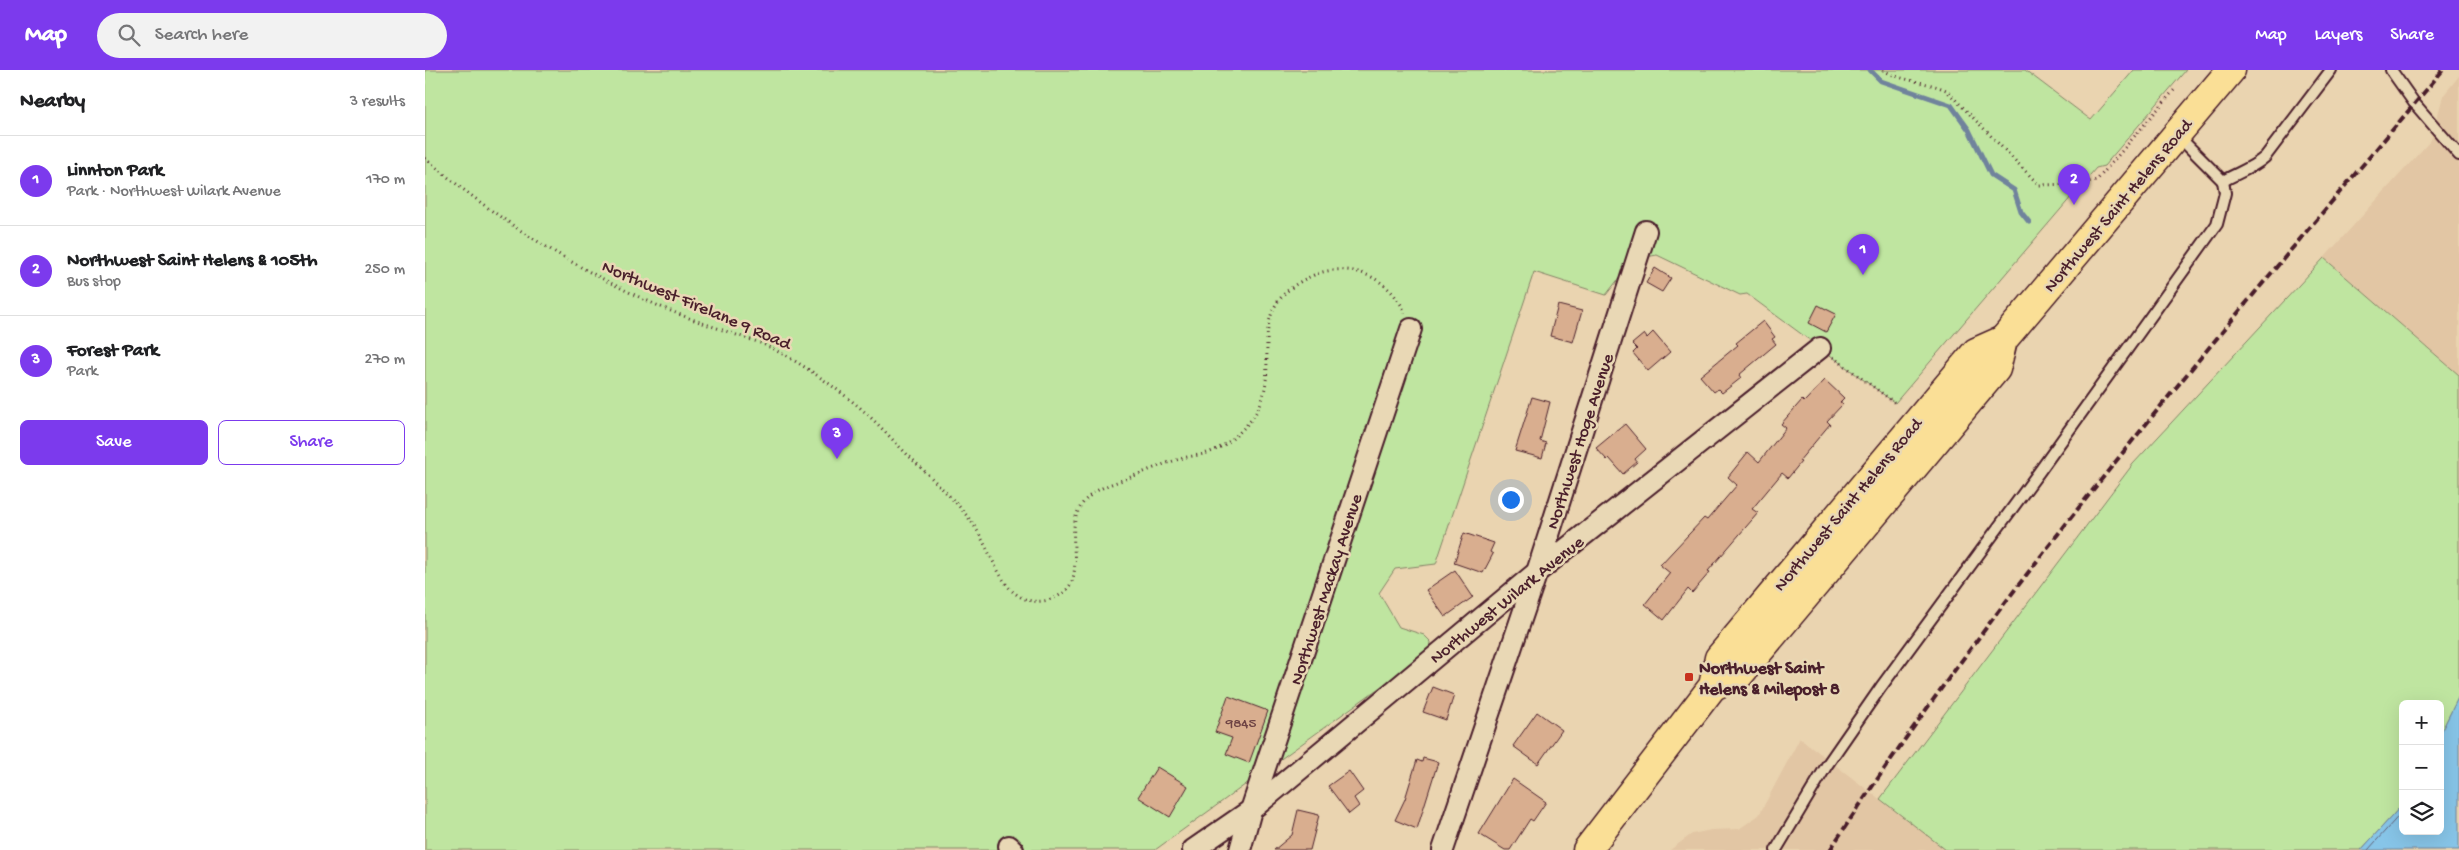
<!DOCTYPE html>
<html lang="en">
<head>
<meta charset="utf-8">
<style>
	body { margin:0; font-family:"Gochi Hand",sans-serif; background:#f2f2f2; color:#202124 }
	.controls { position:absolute; right:15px; bottom:15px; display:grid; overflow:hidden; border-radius:8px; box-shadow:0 5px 20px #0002 }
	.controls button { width:45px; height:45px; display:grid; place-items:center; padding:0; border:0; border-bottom:1px solid #e0e0e0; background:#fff; color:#202124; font:25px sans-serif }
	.you { position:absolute; left:1085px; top:429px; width:18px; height:18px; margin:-12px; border:4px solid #fff; border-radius:50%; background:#1a73e8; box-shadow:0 0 0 8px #1a73e833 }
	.badge { display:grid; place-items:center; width:32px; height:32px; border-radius:50%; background:#7c3aed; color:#fff; font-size:16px; font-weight:700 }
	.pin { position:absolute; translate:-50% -41px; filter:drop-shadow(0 1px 2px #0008) }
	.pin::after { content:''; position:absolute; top:26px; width:18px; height:15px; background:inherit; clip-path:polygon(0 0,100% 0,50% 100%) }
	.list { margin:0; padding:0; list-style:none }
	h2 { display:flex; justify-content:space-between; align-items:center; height:65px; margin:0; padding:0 20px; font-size:21px }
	h2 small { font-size:16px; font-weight:400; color:#757577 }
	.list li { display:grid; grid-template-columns:32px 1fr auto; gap:15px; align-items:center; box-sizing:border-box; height:90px; padding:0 20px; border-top:1px solid #e0e0e0 }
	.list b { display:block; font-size:19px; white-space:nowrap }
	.list p { margin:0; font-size:16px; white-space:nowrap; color:#757577 }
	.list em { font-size:16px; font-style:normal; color:#757577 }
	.actions { display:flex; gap:10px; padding:15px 20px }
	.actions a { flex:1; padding:11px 0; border:1px solid #7c3aed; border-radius:8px; text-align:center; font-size:18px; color:#7c3aed }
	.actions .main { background:#7c3aed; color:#fff }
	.icon { flex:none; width:28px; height:28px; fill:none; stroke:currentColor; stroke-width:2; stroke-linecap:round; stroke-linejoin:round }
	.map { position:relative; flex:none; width:2034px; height:780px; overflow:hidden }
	header { display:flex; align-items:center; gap:30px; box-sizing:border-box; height:70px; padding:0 25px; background:#7c3aed; color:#fff }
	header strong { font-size:24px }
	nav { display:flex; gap:28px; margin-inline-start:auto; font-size:18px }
	.search { width:350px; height:45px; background:#f2f2f2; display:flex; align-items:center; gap:12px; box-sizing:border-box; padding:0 18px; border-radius:28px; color:#757577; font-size:19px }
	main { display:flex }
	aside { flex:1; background:#fff }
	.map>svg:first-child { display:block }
	.built { fill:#e2c6a4 }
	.green { fill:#bfe5a0; stroke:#848266 }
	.water { fill:#87c5e8; stroke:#6f839c }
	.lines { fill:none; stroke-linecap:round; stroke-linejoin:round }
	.shore { stroke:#626177; stroke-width:1 }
	.stream { stroke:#6f839c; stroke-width:5 }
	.building { fill:#d9ae8f; stroke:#4a1f2b }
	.lane-casing { stroke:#4a1f2b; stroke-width:14 }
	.street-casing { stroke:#4a1f2b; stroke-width:24 }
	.highway-casing { stroke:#4a1f2b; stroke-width:31 }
	.path { stroke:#4a1f2b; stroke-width:3; stroke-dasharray:1 4; stroke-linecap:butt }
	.lane { stroke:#e9d8b5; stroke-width:10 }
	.street { stroke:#e9d8b5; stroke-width:20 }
	.highway { stroke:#fadf96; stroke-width:28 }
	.rail { stroke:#4a1f2b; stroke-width:4; stroke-dasharray:8 4; stroke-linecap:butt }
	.poi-dot { fill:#c8321e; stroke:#e9d8b5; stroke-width:2 }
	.labels { text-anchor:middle; stroke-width:5; stroke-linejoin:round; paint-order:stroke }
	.number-label { font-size:15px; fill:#6e4344 }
	.street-label { font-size:18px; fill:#4a1f2b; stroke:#e9d8b5 }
	.poi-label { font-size:18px; font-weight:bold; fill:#4a1f2b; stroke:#e9d8b5; text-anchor:start }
</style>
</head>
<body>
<header>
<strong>Map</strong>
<div class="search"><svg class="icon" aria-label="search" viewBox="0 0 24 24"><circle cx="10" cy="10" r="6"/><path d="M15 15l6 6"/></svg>Search here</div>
<nav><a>Map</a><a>Layers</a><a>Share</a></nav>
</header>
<main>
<aside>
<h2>Nearby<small>3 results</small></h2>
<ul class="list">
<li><span class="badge">1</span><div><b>Linnton Park</b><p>Park · Northwest Wilark Avenue</p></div><em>170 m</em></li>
<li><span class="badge">2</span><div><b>Northwest Saint Helens &amp; 105th</b><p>Bus stop</p></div><em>250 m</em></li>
<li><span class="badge">3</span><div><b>Forest Park</b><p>Park</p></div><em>270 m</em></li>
</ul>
<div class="actions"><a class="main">Save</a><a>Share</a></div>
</aside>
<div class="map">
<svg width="2034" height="780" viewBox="0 0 2034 780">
	<rect width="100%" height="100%" fill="#ead4b0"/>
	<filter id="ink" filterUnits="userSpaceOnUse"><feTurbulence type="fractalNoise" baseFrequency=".02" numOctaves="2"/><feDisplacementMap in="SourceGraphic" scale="10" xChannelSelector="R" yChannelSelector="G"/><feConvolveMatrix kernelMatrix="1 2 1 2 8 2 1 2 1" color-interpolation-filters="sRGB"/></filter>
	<g filter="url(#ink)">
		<g class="built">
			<polygon points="2034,6 2034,305 1899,188 2006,70 2018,26"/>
			<polygon points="1375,668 1521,780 1245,780 1267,764 1286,760 1314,759 1334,745"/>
		</g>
		<g class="green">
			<polygon points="0,0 1600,0 1666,50 1709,0 1761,0 1679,96 1671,98 1470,333 1322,224 1315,225 1232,185 1209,189 1181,225 1109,202 1011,494 970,499 954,523 974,557 999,565 1006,572 1005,581 730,780 0,780"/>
			<polygon points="1899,188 2034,305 2034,626 2015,664 2015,634 1978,634 1978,734 1936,780 1521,780 1455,729 1708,394"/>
		</g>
		<polygon class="water" points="2034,626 2034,780 1936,780 1978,734 1978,761 2015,761 2015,664"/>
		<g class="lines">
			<polyline class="shore" points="1943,780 1978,741"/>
			<polyline class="stream" points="1445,0 1456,11 1526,35 1544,60 1566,105 1589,120 1596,142 1604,152"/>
		</g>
		<g class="building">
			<polygon points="1230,198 1246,208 1237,222 1221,213"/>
			<polygon points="1133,235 1157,241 1148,272 1125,266"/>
			<polygon points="1393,235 1411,244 1401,262 1384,253"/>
			<polygon points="1338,251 1350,267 1347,269 1351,274 1314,305 1316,308 1297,323 1293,319 1289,322 1275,306 1313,275 1311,273"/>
			<polygon points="1228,262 1245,282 1223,301 1208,283 1212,279 1207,274 1219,264 1222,268"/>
			<polygon points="1400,310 1419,328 1415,332 1418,334 1402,351 1405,354 1374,391 1376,392 1363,408 1357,403 1327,439 1333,443 1283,501 1285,502 1267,523 1263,519 1239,550 1220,534 1245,503 1235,495 1279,448 1282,450 1312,415 1303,407 1323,382 1334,392 1361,358 1356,354 1377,330 1379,332"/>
			<polygon points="1107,327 1125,332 1115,371 1121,373 1117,388 1090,381"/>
			<polygon points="1200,354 1221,379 1210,389 1212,392 1198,404 1184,388 1182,390 1171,378"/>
			<polygon points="1039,463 1069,473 1065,482 1068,484 1058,503 1029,493"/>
			<polygon points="1030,500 1048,527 1020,547 1001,520"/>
			<polygon points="1008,617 1029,625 1021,650 998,642"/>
			<polygon points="803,626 843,641 824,693 801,684 807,668 790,662"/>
			<polygon points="1112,642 1137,660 1113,694 1088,676"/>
			<polygon points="998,688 1013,692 992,759 970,750 980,729 992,690 997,692"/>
			<polygon points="732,697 763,716 745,747 713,727"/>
			<polygon points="924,701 938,721 929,728 934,736 924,744 903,716"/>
			<polygon points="1088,709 1121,732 1108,751 1105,749 1085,780 1080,780 1054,764"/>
			<polygon points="873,740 894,745 885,780 849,780 867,765"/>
		</g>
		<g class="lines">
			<g class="lane-casing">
				<g id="lane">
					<polyline points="1966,0 1990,34 2034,85"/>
					<polyline points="1753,66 1798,111"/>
					<path d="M1798,111C1812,103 1828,98 1840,87L1906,0"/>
					<polyline points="1351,780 1402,695 1456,617 1614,402 1792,154 1800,123 1798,111"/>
				</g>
			</g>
			<g class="street-casing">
				<g id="street">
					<polyline points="584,776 588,780"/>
					<polyline points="768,780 826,740 1112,502 1395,278"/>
					<polyline points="815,780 826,740 986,259"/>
					<polyline points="1018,780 1112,502 1221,161"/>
				</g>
			</g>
			<g class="highway-casing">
				<g id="highway">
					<polyline points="1288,616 1314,605 1571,299 1578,270 1806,0"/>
					<polyline points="1162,780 1288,616 1294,588 1551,282 1578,270"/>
				</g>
			</g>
			<g class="path">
				<path d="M1458,0C1478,12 1501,11 1521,20L1614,115L1653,114L1672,110L1750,19"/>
				<path d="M0,88C68,147 144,195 225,232C253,245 281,254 309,264C322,269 336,272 348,279C378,294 407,315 433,336C452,352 469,372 487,389C508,410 531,430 548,454C561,472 575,514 591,524C600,531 612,533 623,530C677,515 625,457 666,425C677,416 690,413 703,408C720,402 737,394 755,389C763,386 773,386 782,383C799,378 813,365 825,351C866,301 808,239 889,205C905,198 926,198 942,205C958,211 974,227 980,243"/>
				<polyline points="1408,287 1470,333"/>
			</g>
			<use href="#lane" class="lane"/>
			<use href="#street" class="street"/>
			<use href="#highway" class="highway"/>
			<path class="rail" d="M1405,780C1586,502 1805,253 2018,0"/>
		</g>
	</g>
	<rect class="poi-dot" x="1259" y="602" width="10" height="10" rx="2.5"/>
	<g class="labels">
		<g class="number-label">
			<text x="816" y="657">9845</text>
		</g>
		<g class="street-label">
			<text transform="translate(1692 135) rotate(-50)" y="6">Northwest Saint Helens Road</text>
			<text transform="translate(272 234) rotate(23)" y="6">Northwest Firelane 9 Road</text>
			<text transform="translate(1154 371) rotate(-72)" y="6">Northwest Hoge Avenue</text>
			<text transform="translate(1422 434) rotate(-50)" y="6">Northwest Saint Helens Road</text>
			<text transform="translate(900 519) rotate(-72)" y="6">Northwest Mackay Avenue</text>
			<text transform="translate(1081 529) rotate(-39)" y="6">Northwest Wilark Avenue</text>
		</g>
		<g class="poi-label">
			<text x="1274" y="603">Northwest Saint<tspan x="1274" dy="21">Helens &amp; Milepost 8</tspan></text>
		</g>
	</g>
</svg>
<div class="controls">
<button>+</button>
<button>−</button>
<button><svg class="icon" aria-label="layers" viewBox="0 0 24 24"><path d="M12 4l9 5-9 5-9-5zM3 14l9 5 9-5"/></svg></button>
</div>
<div class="you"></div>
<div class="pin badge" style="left:1438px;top:205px">1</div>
<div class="pin badge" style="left:1649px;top:135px">2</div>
<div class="pin badge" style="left:412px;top:389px">3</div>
</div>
</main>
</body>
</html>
